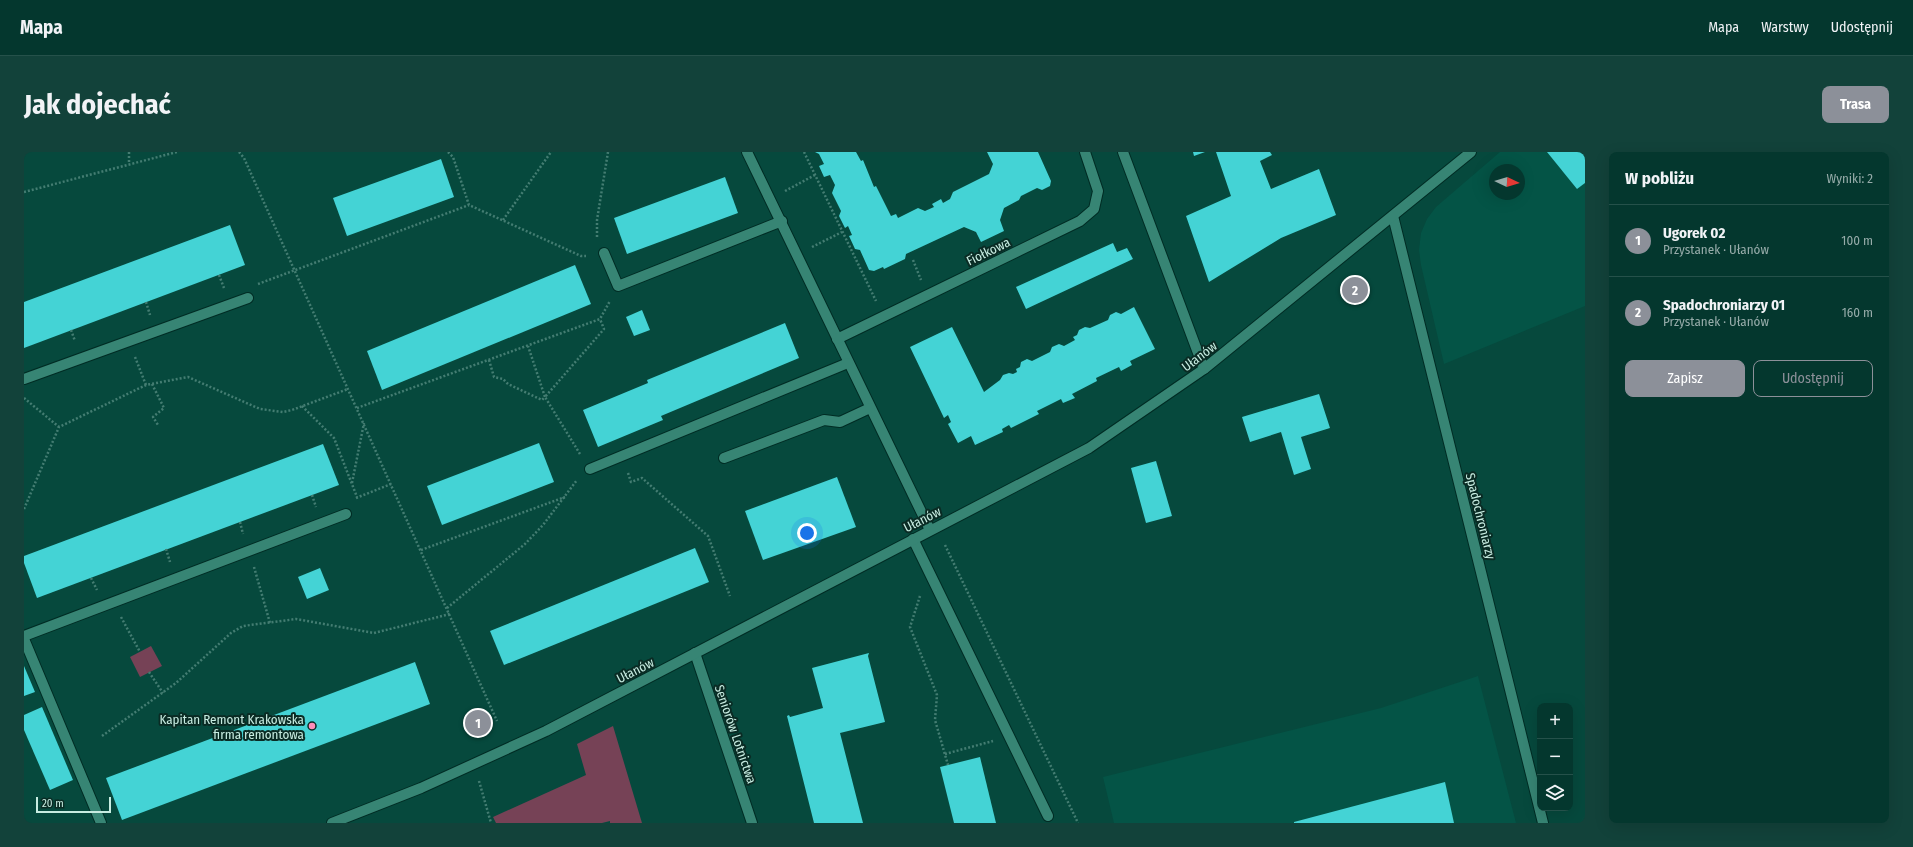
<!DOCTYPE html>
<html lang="pl">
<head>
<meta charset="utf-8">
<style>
	body { margin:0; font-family:"Fira Sans Condensed",sans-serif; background:#12423a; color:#f1f3f6 }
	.controls { position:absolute; right:12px; bottom:12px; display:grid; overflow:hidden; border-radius:8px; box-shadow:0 4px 16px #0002 }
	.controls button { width:36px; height:36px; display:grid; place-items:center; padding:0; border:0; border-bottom:1px solid #25514a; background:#04372e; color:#f1f3f6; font:20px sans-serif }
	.compass { position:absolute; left:1465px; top:12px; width:36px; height:36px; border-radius:50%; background:#04372e; box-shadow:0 4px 16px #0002; rotate:94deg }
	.scale { position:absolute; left:12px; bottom:10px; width:75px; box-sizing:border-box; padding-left:4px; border:2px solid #c7ece1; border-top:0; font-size:11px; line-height:14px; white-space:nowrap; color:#c7ece1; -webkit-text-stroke:3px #0a2b24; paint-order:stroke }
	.you { position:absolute; left:783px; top:381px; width:14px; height:14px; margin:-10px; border:3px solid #fff; border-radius:50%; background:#1a73e8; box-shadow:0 0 0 6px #1a73e833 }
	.badge { display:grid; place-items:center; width:26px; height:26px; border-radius:50%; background:#8c9099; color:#fff; font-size:13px; font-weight:700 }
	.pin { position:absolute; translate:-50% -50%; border:2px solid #fff; box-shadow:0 1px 4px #0006 }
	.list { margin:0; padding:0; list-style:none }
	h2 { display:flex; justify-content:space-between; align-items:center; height:52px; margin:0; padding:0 16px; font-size:17px }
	h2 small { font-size:13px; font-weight:400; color:#97acaa }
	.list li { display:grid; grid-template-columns:26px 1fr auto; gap:12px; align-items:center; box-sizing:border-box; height:72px; padding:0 16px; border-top:1px solid #25514a }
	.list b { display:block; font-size:15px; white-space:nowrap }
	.list p { margin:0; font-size:13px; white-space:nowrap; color:#97acaa }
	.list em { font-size:13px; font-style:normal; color:#97acaa }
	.actions { display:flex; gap:8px; padding:12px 16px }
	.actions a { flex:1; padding:9px 0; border:1px solid #8c9099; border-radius:8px; text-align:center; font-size:14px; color:#8c9099 }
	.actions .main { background:#8c9099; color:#fff }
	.icon { flex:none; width:22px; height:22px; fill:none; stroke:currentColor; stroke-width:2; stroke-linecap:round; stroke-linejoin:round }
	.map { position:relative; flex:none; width:1561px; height:671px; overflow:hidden; border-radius:8px }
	header { display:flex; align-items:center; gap:24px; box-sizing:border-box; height:56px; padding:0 20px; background:#04372e; border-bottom:1px solid #25514a }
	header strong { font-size:19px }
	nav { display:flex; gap:22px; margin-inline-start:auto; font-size:14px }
	.intro { display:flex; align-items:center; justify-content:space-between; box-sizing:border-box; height:96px; padding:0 24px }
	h1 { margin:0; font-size:28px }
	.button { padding:10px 18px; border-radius:8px; background:#8c9099; color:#fff; font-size:14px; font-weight:700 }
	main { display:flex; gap:24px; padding:0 24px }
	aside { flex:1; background:#04372e; border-radius:8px; box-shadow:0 4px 16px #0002 }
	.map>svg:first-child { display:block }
	.built { fill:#045446; fill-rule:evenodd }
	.green { fill:#764256 }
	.building { fill:#44d3d5 }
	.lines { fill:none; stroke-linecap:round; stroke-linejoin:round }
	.minor-casing { stroke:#002c24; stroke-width:12 }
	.path { stroke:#447d72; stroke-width:2.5; stroke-dasharray:2 2; stroke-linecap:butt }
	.minor { stroke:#378574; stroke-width:10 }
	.poi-dot { fill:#ff8eba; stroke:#0a2b24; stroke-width:1.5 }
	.labels { text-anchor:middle; stroke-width:4; stroke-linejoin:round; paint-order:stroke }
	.street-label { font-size:13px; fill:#c7ece1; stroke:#0a2b24 }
	.poi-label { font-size:13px; fill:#c7ece1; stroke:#0a2b24; text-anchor:end }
</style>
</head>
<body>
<header>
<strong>Mapa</strong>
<nav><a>Mapa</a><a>Warstwy</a><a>Udostępnij</a></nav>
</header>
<div class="intro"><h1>Jak dojechać</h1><a class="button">Trasa</a></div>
<main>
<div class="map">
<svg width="1561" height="671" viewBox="0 0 1561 671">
	<rect width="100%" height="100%" fill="#06493d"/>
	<g class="built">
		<path d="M1476,0H1561V154L1420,212L1397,113L1395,98L1397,81L1403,67L1412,55ZM1471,18H1495V42H1471Z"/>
		<polygon points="1454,524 1492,671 1090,671 1079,625 1357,556"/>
	</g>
	<g class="green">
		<polygon points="127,494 138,514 116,525 106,505"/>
		<polygon points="589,574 618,671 586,671 586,669 578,671 472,671 469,665 562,623 553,592"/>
	</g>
	<g class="building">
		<polygon points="791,0 832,0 837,9 839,8 850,35 852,34 867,64 872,62 874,66 894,56 901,59 910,55 908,52 917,47 919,51 926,47 929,40 965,22 969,12 963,0 1014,0 1027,29 1026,34 1018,38 1013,36 997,44 995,48 980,56 976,68 980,79 957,90 952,80 940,75 882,102 881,107 860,117 859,115 850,119 845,118 836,98 831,97 825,84 828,83 824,74 821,76 815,64 817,59 808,41 811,33 806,23 800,25 795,14 800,12 795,2"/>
		<polygon points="1169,0 1181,0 1170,4"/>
		<polygon points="1192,0 1246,0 1248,3 1236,9 1247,37 1295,17 1312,63 1257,86 1185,130 1162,64 1207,44"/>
		<polygon points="1523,0 1561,0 1561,31 1553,37"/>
		<polygon points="417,7 430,45 323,84 309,46"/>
		<polygon points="701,25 714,61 603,102 590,66"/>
		<polygon points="206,73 221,113 0,196 0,150"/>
		<polygon points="1089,91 1093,100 1103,96 1109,107 1002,157 992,135"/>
		<polygon points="551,113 567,152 358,238 343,199"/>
		<polygon points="1110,155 1131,197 1106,209 1108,213 1097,219 1095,215 1072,226 1073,229 1048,242 1051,246 1039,251 1037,247 1013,259 1015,262 987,276 985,273 978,277 979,280 951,293 947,284 934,291 924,272 927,270 924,263 920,266 886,195 928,175 960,240 976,228 979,223 985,221 989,222 993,220 992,217 996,215 997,210 1003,207 1008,209 1026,200 1028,195 1035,192 1040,194 1051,188 1049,185 1053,183 1055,178 1061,175 1066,176 1084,168 1086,163 1092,160 1097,162"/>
		<polygon points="618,158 626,178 610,184 602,165"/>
		<polygon points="761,171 775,206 637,264 639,268 574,295 559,258 624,231 623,228"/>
		<polygon points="1295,242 1306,276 1277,285 1287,317 1270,323 1257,280 1226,290 1218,265"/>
		<polygon points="515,291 530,330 418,373 403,334"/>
		<polygon points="299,292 315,333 13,446 0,411 0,404"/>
		<polygon points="1132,309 1148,364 1122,371 1107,316"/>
		<polygon points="813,325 832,375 739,408 721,359"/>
		<polygon points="671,396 685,430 480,513 466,479"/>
		<polygon points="296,416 305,438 283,447 274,425"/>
		<polygon points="845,501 844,504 861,570 816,581 839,671 790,671 763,564 765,563 766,565 799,556 788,516"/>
		<polygon points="391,510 406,552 98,668 82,626"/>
		<polygon points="0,514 11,540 0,544"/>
		<polygon points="18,555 49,628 26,638 0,578 0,563"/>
		<polygon points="956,605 972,671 930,671 916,615"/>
		<polygon points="1421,630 1430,671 1270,671 1270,670"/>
	</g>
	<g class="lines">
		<g class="minor-casing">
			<g id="minor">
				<polyline points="723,0 906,378"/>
				<polyline points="1099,0 1180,217"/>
				<polyline points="1369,64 1519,671"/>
				<polyline points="580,101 594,134 758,69"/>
				<polyline points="813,187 1056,69 1070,57 1074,39 1061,0"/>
				<polyline points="0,227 224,146"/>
				<polyline points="700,306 800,268 816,270 846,256"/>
				<polyline points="566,317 824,211"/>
				<polyline points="889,387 1024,664"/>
				<polyline points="0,484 322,362"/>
				<polyline points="0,487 77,671"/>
				<polyline points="671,501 728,671"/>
				<polyline points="308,671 397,636 522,579 1065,296 1180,217 1447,0"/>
			</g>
		</g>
		<g class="path">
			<polyline points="105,0 105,12"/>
			<polyline points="215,0 220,6 473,569"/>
			<polyline points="424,0 429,5 445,53 557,104 562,104"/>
			<polyline points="780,0 852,149"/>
			<polyline points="761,39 791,23"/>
			<polyline points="0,40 153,0"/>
			<polyline points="479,68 527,0"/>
			<polyline points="573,85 573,68 584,0"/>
			<polyline points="788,95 818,80"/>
			<polyline points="889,108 897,128"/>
			<polyline points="195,123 200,136"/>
			<polyline points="234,132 445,53"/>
			<polyline points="122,150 126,163"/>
			<polyline points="47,178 51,189"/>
			<polyline points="111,205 122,233"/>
			<polyline points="465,208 470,225 479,227 484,232 518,248 521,245 504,194"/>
			<polyline points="128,232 140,256 129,265 134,273"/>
			<polyline points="0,246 35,275"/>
			<polyline points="278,254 310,286 333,345"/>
			<polyline points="333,256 576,167 586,149"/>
			<polyline points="556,302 521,245 580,177 576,167"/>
			<polyline points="604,321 607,330 618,326 684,384 706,444"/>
			<polyline points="328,331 340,271"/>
			<polyline points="288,343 292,355"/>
			<polyline points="332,346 367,332"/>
			<polyline points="0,357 35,275 122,233 164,225 236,257 259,260 268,258 324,237"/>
			<polyline points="216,370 219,382"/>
			<polyline points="921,393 1054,671"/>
			<polyline points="142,397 146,410"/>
			<polyline points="397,398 541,345"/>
			<polyline points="230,415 246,471"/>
			<polyline points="67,426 73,438"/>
			<polyline points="896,444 886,475 913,543 911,568 924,613"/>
			<polyline points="423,456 501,392 519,373 553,328"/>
			<polyline points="97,465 116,500"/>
			<polyline points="125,520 139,541"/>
			<polyline points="78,584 152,531 207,481 219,474 272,467 350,481 426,462"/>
			<polyline points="921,602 969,589"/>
			<polyline points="455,629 467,671"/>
		</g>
		<use href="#minor" class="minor"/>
	</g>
	<circle class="poi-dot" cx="288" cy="574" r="4"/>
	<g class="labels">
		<g class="street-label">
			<text transform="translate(964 99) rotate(-26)" y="5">Fiołkowa</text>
			<text transform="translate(1175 204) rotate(-37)" y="5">Ułanów</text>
			<text transform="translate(1457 364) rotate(76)" y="5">Spadochroniarzy</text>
			<text transform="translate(898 367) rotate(-27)" y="5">Ułanów</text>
			<text transform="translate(611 518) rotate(-27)" y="5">Ułanów</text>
			<text transform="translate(712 582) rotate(71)" y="5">Seniorów Lotnictwa</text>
		</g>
		<g class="poi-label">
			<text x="280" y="572">Kapitan Remont Krakowska<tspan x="280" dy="15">firma remontowa</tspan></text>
		</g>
	</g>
</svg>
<div class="controls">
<button>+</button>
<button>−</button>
<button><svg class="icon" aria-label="layers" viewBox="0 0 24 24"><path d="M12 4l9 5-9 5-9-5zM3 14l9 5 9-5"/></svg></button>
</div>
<svg class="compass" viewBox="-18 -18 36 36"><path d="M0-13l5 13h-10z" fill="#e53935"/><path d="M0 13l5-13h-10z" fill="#97acaa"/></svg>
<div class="scale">20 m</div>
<div class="you"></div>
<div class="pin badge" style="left:454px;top:571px">1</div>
<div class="pin badge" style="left:1331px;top:138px">2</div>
</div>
<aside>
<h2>W pobliżu<small>Wyniki: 2</small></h2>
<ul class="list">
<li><span class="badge">1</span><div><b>Ugorek 02</b><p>Przystanek · Ułanów</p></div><em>100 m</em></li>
<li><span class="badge">2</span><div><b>Spadochroniarzy 01</b><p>Przystanek · Ułanów</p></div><em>160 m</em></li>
</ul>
<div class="actions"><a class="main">Zapisz</a><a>Udostępnij</a></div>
</aside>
</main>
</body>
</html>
